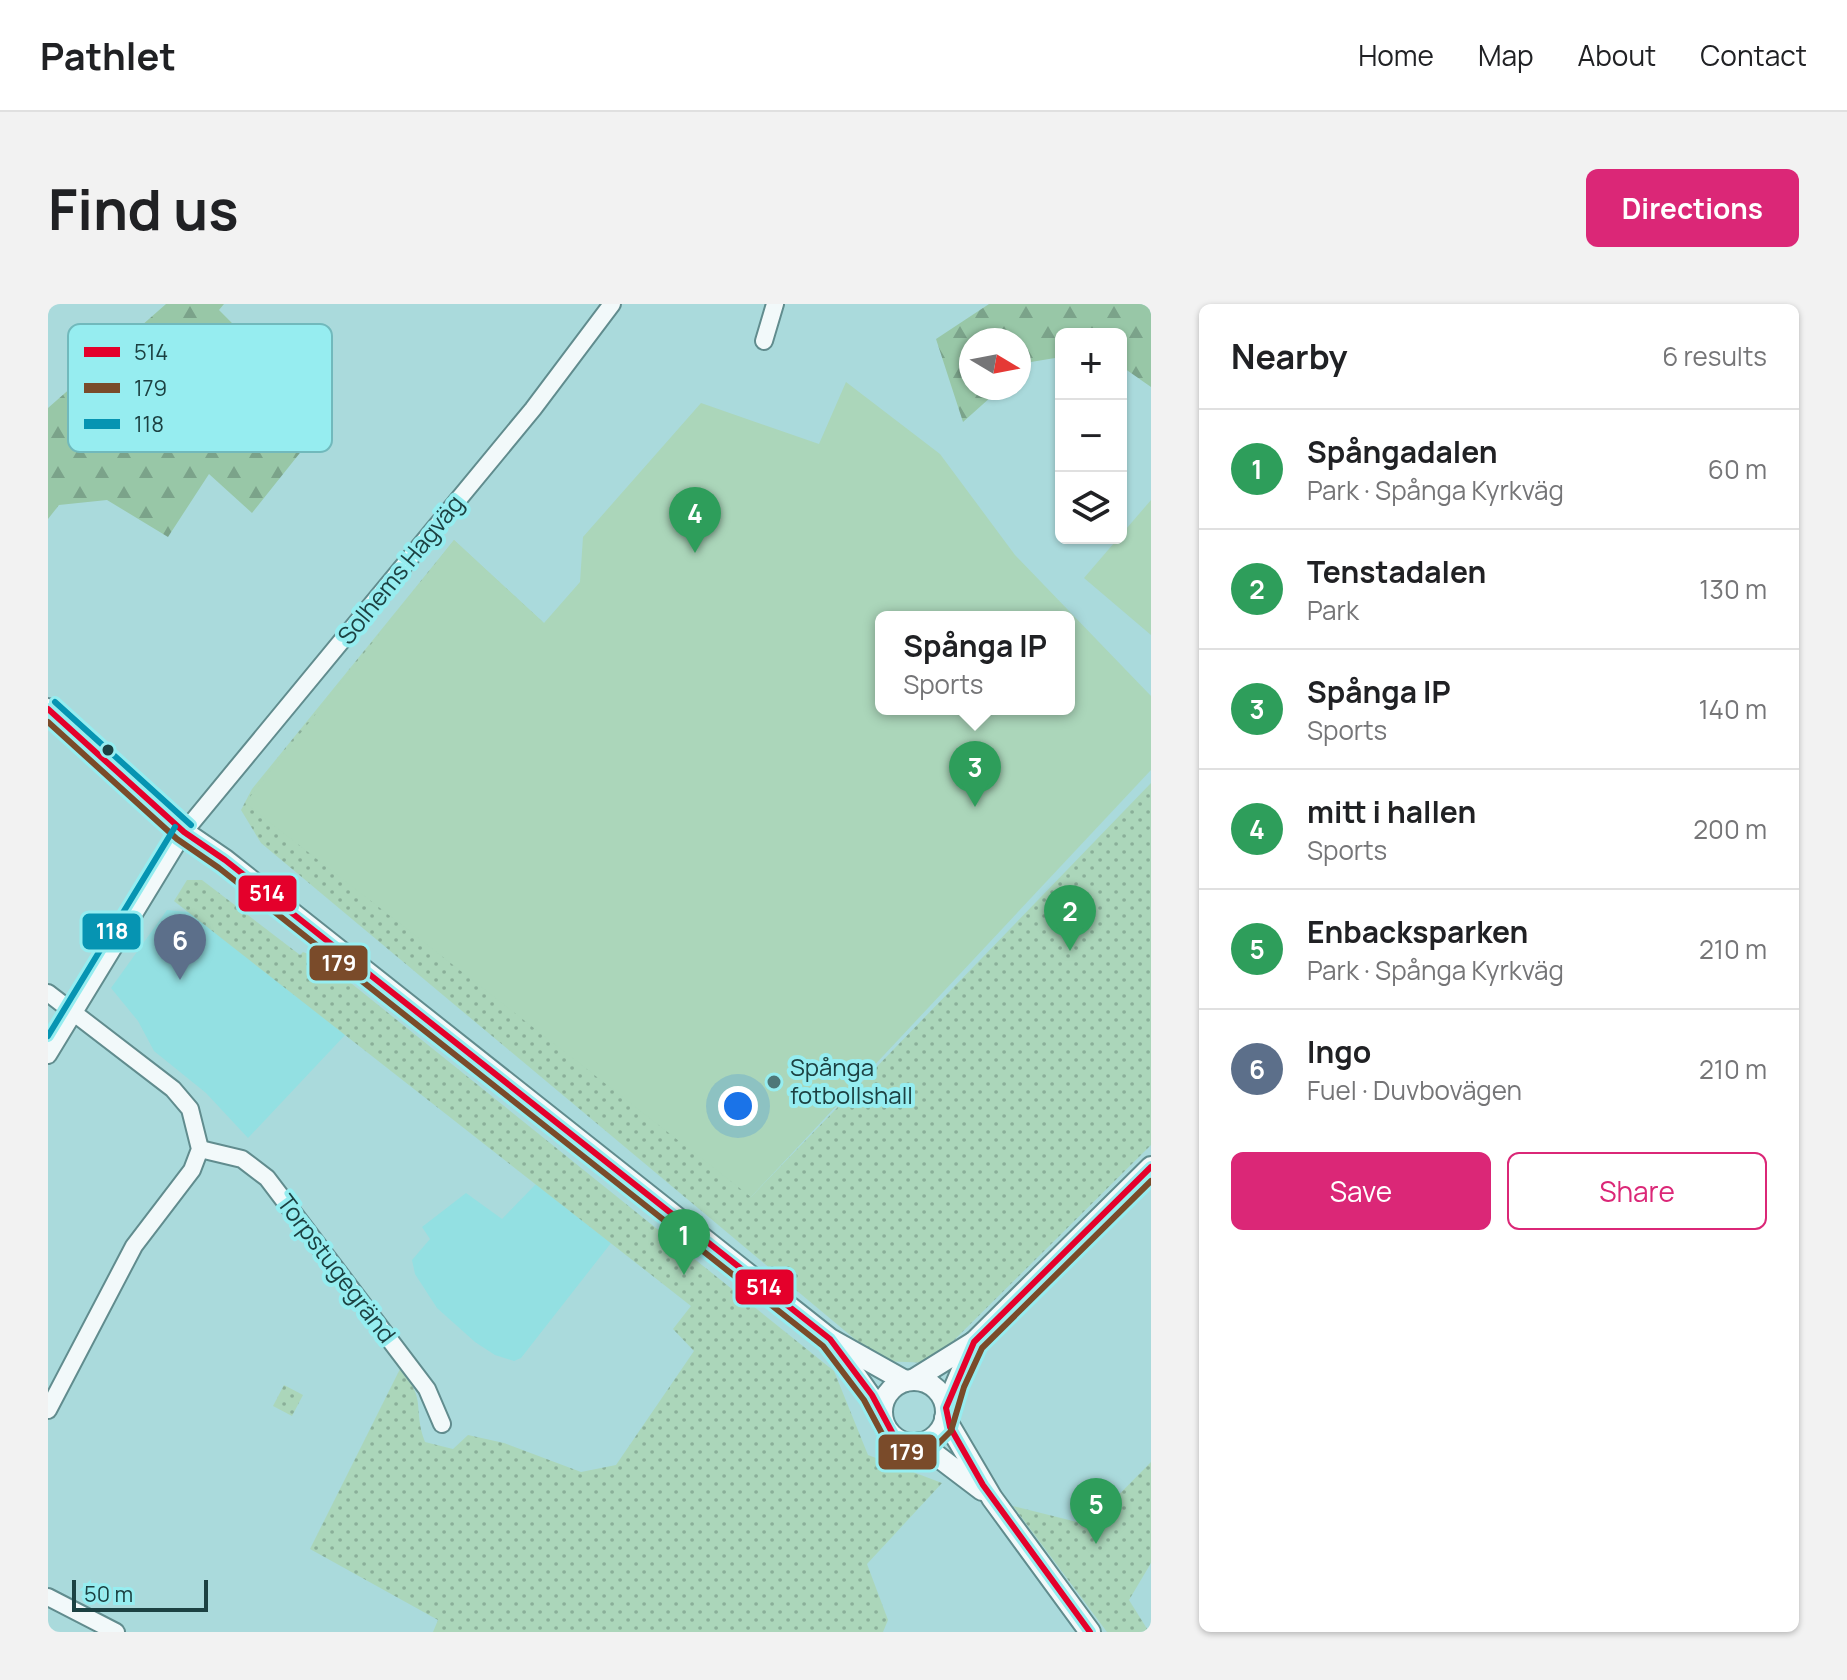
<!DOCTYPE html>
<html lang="en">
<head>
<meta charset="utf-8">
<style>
	body { margin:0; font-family:Manrope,sans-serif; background:#f2f2f2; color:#202124 }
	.controls { position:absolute; right:24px; top:24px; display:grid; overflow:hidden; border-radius:12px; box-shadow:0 2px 6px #0004 }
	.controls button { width:72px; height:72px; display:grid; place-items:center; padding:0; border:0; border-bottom:2px solid #e0e0e0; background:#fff; color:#202124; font:40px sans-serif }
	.compass { position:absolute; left:911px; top:24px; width:72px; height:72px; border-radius:50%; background:#fff; box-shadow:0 2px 6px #0004; rotate:100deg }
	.scale { position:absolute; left:24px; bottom:20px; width:136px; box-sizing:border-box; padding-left:8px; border:4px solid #1c4142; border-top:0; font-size:22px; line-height:28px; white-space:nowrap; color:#1c4142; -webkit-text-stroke:6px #96edf0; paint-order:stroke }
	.you { position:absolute; left:690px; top:802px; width:28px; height:28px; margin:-20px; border:6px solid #fff; border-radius:50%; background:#1a73e8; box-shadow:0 0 0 12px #1a73e833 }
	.badge { display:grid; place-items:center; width:52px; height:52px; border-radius:50%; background:#db2777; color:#fff; font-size:26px; font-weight:700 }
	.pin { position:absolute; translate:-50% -66px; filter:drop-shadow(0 2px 4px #0008) }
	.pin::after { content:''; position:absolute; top:42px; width:28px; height:24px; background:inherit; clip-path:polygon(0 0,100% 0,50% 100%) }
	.popup { position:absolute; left:827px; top:307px; width:200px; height:104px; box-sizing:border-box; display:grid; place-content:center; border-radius:12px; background:#fff; filter:drop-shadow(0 2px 6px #0005); font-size:26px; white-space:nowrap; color:#757577 }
	.popup b { font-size:30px; color:#202124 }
	.popup::after { content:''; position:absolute; left:50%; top:100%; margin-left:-16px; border:16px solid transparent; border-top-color:#fff }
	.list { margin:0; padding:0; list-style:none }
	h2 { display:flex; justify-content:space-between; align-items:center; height:104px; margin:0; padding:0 32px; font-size:34px }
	h2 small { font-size:26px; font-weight:400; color:#757577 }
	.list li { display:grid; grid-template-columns:52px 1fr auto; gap:24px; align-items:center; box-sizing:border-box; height:120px; padding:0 32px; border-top:2px solid #e0e0e0 }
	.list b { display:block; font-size:30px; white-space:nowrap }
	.list p { margin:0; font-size:26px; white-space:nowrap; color:#757577 }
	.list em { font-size:26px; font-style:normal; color:#757577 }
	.actions { display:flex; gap:16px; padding:24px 32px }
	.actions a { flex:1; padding:18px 0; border:2px solid #db2777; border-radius:12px; text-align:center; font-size:28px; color:#db2777 }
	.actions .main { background:#db2777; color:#fff }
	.icon { flex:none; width:44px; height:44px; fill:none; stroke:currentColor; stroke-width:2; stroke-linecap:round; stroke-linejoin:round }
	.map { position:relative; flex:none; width:1103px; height:1328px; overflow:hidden; border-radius:12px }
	header { display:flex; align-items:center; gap:48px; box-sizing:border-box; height:112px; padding:0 40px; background:#fff; border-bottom:2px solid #e0e0e0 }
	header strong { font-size:38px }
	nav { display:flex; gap:44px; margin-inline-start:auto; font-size:28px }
	.intro { display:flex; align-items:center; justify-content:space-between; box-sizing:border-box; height:192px; padding:0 48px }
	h1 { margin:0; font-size:56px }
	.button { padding:20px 36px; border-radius:12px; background:#db2777; color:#fff; font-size:28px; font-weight:700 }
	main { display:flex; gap:48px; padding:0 48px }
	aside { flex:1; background:#fff; border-radius:12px; box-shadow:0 2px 6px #0004 }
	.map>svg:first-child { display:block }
	.built { fill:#93e0e2 }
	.forest { fill:url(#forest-firs) }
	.park { fill:url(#park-dots) }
	.pitch { fill:#abd6ba; fill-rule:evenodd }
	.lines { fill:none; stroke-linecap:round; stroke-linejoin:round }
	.minor-casing { stroke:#618c8e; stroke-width:20 }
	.tertiary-casing { stroke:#618c8e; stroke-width:24 }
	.minor { stroke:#f2f9fa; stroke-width:16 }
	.tertiary { stroke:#f2f9fa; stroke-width:20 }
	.bus-1-casing { stroke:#96edf0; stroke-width:12 }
	.bus-2-casing { stroke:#96edf0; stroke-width:12 }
	.bus-3-casing { stroke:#96edf0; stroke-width:12 }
	.bus-1 { stroke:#e4002b; stroke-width:6 }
	.bus-2 { stroke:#7a4b2a; stroke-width:6 }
	.bus-3 { stroke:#0694b2; stroke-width:6 }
	.bus-dot { fill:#1c4142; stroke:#96edf0; stroke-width:3 }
	.poi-dot { fill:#4e7778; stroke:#96edf0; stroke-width:3 }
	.labels { text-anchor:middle; stroke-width:8; stroke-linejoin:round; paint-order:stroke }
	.street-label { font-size:24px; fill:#1c4142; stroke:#96edf0 }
	.poi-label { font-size:24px; fill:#1c4142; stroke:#96edf0; text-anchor:start }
	.key { fill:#96edf0; stroke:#71b9bc; stroke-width:2 }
	.key-label { font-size:22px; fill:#1c4142 }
	.line-badge { stroke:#96edf0; stroke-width:3 }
	.badge-label { font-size:22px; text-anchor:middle; font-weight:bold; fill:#fff }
</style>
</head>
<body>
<header>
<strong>Pathlet</strong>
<nav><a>Home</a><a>Map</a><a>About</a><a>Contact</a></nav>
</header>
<div class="intro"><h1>Find us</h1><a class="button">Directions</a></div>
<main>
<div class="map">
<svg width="1103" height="1328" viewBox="0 0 1103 1328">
	<defs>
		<pattern id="forest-firs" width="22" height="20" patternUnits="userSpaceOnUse" patternTransform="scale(2)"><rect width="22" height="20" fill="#98c7a7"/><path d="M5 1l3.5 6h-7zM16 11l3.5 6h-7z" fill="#7ba38a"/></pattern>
		<pattern id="park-dots" width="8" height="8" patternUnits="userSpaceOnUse" patternTransform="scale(2)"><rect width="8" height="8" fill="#abd6ba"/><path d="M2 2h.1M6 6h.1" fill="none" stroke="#8aaf99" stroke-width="1.8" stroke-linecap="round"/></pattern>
	</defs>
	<rect width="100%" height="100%" fill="#aadadc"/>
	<g class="built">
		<polygon points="119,606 141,608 298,730 200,834 158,789 106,747 90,717 63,684"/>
		<polygon points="488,880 563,939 473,1054 466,1057 447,1051 427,1038 389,1004 367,970 364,956 382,935 374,923 418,889 454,915"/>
	</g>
	<g class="forest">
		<polygon points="118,0 176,0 171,6 279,115 204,209 161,170 120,233 59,196 11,201 0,215 0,104"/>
		<polygon points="941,0 1103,0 1103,83 1073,62 1073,30 1013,30 1013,53 983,58 971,68 971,36 923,36 923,84 953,84 915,118 888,35"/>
	</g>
	<g class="park">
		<polygon points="406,236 499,322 703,893 1103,479 1103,841 883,1059 833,1057 213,539 193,506 204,485"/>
		<path d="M139,576H154L252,651L255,648L273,655L786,1067L820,1151L894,1179L819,1260L840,1316L835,1328H385L390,1316L262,1245L352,1065C380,1097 364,1103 377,1138L405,1145L420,1131L456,1139L533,1168L568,1161L646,1047L625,1025L643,1002L126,597Z"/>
		<polygon points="236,1081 255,1091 244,1112 225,1102"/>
		<polygon points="1103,1158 1103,1259 1081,1296 1101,1328 1059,1328 965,1202 1041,1221"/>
	</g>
	<g class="pitch">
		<path d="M798,78L892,150L967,251L1103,392V466L703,893L197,499L406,236L496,319L532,278L535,233L653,99L771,140ZM833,313H1021V405H833Z"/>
		<polygon points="1103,196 1103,331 1036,274"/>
	</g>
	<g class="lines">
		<g class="minor-casing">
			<g id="minor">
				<polyline points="716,37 727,0"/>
				<polyline points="0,689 125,785 142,805 152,845 144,866 86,942 0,1106"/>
				<polyline points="0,751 136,528 485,105 564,0"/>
				<polyline points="152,845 194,855 219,874 379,1085 394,1120"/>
				<polyline points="0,1293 68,1328"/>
			</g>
		</g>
		<g class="tertiary-casing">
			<g id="tertiary">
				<polyline points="0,405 136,528 177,556 782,1035 857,1077"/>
				<polyline points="787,1042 834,1109"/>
				<polyline points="865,1076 926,1038 1103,863"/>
				<circle cx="866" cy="1108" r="32"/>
				<polyline points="898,1104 926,1038"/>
				<polyline points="897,1114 944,1194 1042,1328"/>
				<polyline points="872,1139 934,1186"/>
			</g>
		</g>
		<use href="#minor" class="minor"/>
		<use href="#tertiary" class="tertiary"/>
		<g class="bus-1-casing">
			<g id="bus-1">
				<polyline points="0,405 136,528 177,556 782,1035 824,1091 846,1132 872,1139"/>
				<polyline points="1042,1328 935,1181 902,1123 898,1104 926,1038 1103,863"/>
			</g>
		</g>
		<g class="bus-2-casing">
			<polyline id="bus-2" points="0,418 129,535 171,564 775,1042 816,1096 839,1139 862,1149 885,1145 903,1127 916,1083 934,1044 1103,877"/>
		</g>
		<g class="bus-3-casing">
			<g id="bus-3">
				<polyline points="7,398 143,521"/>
				<polyline points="0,732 127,523"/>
			</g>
		</g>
		<use href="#bus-1" class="bus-1"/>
		<use href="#bus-2" class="bus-2"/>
		<use href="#bus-3" class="bus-3"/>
	</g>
	<circle class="bus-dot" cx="60" cy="446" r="7"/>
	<circle class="poi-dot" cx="726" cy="778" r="8"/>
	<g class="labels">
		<g class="street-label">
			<text transform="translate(353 266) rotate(-51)" y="8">Solhems Hagväg</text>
			<text transform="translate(288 965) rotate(53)" y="8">Torpstugegränd</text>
		</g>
		<g class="poi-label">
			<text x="742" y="772">Spånga<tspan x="742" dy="28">fotbollshall</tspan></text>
		</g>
	</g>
	<rect x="20" y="20" width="264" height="128" rx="12" class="key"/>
	<rect x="36" y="43" width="36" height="10" fill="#e4002b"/>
	<rect x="36" y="79" width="36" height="10" fill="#7a4b2a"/>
	<rect x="36" y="115" width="36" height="10" fill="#0694b2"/>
	<g class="key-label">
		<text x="86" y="56">514</text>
		<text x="86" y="92">179</text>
		<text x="86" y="128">118</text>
	</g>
	<g class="line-badge">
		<rect x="189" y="570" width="61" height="39" rx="8" fill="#e4002b"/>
		<rect x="33" y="608" width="61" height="39" rx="8" fill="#0694b2"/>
		<rect x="260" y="640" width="61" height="38" rx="8" fill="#7a4b2a"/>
		<rect x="686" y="964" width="61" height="38" rx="8" fill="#e4002b"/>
		<rect x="829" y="1129" width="61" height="38" rx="8" fill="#7a4b2a"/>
	</g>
	<g class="badge-label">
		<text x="219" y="597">514</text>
		<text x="64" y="635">118</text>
		<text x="291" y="667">179</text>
		<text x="716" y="991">514</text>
		<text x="859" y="1156">179</text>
	</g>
</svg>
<div class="controls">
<button>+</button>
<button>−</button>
<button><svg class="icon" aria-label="layers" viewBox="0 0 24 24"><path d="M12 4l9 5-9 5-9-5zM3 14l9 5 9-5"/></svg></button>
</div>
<svg class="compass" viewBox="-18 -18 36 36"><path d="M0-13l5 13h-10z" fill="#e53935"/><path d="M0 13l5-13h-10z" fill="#757577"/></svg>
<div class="scale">50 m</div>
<div class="you"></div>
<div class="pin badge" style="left:636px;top:971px;background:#2e9e5b">1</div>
<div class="pin badge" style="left:1022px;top:647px;background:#2e9e5b">2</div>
<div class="pin badge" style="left:927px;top:503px;background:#2e9e5b">3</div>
<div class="popup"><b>Spånga IP</b>Sports</div>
<div class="pin badge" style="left:647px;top:249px;background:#2e9e5b">4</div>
<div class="pin badge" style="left:1048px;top:1240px;background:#2e9e5b">5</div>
<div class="pin badge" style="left:132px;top:676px;background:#5c6f8a">6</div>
</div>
<aside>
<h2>Nearby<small>6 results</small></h2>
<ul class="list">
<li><span class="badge" style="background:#2e9e5b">1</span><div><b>Spångadalen</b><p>Park · Spånga Kyrkväg</p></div><em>60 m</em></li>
<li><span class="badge" style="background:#2e9e5b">2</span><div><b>Tenstadalen</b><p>Park</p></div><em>130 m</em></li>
<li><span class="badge" style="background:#2e9e5b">3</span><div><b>Spånga IP</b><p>Sports</p></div><em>140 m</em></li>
<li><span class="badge" style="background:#2e9e5b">4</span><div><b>mitt i hallen</b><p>Sports</p></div><em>200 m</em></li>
<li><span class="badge" style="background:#2e9e5b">5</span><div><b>Enbacksparken</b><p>Park · Spånga Kyrkväg</p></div><em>210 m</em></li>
<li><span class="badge" style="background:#5c6f8a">6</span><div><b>Ingo</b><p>Fuel · Duvbovägen</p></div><em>210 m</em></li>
</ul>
<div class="actions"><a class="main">Save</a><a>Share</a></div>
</aside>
</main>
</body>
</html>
